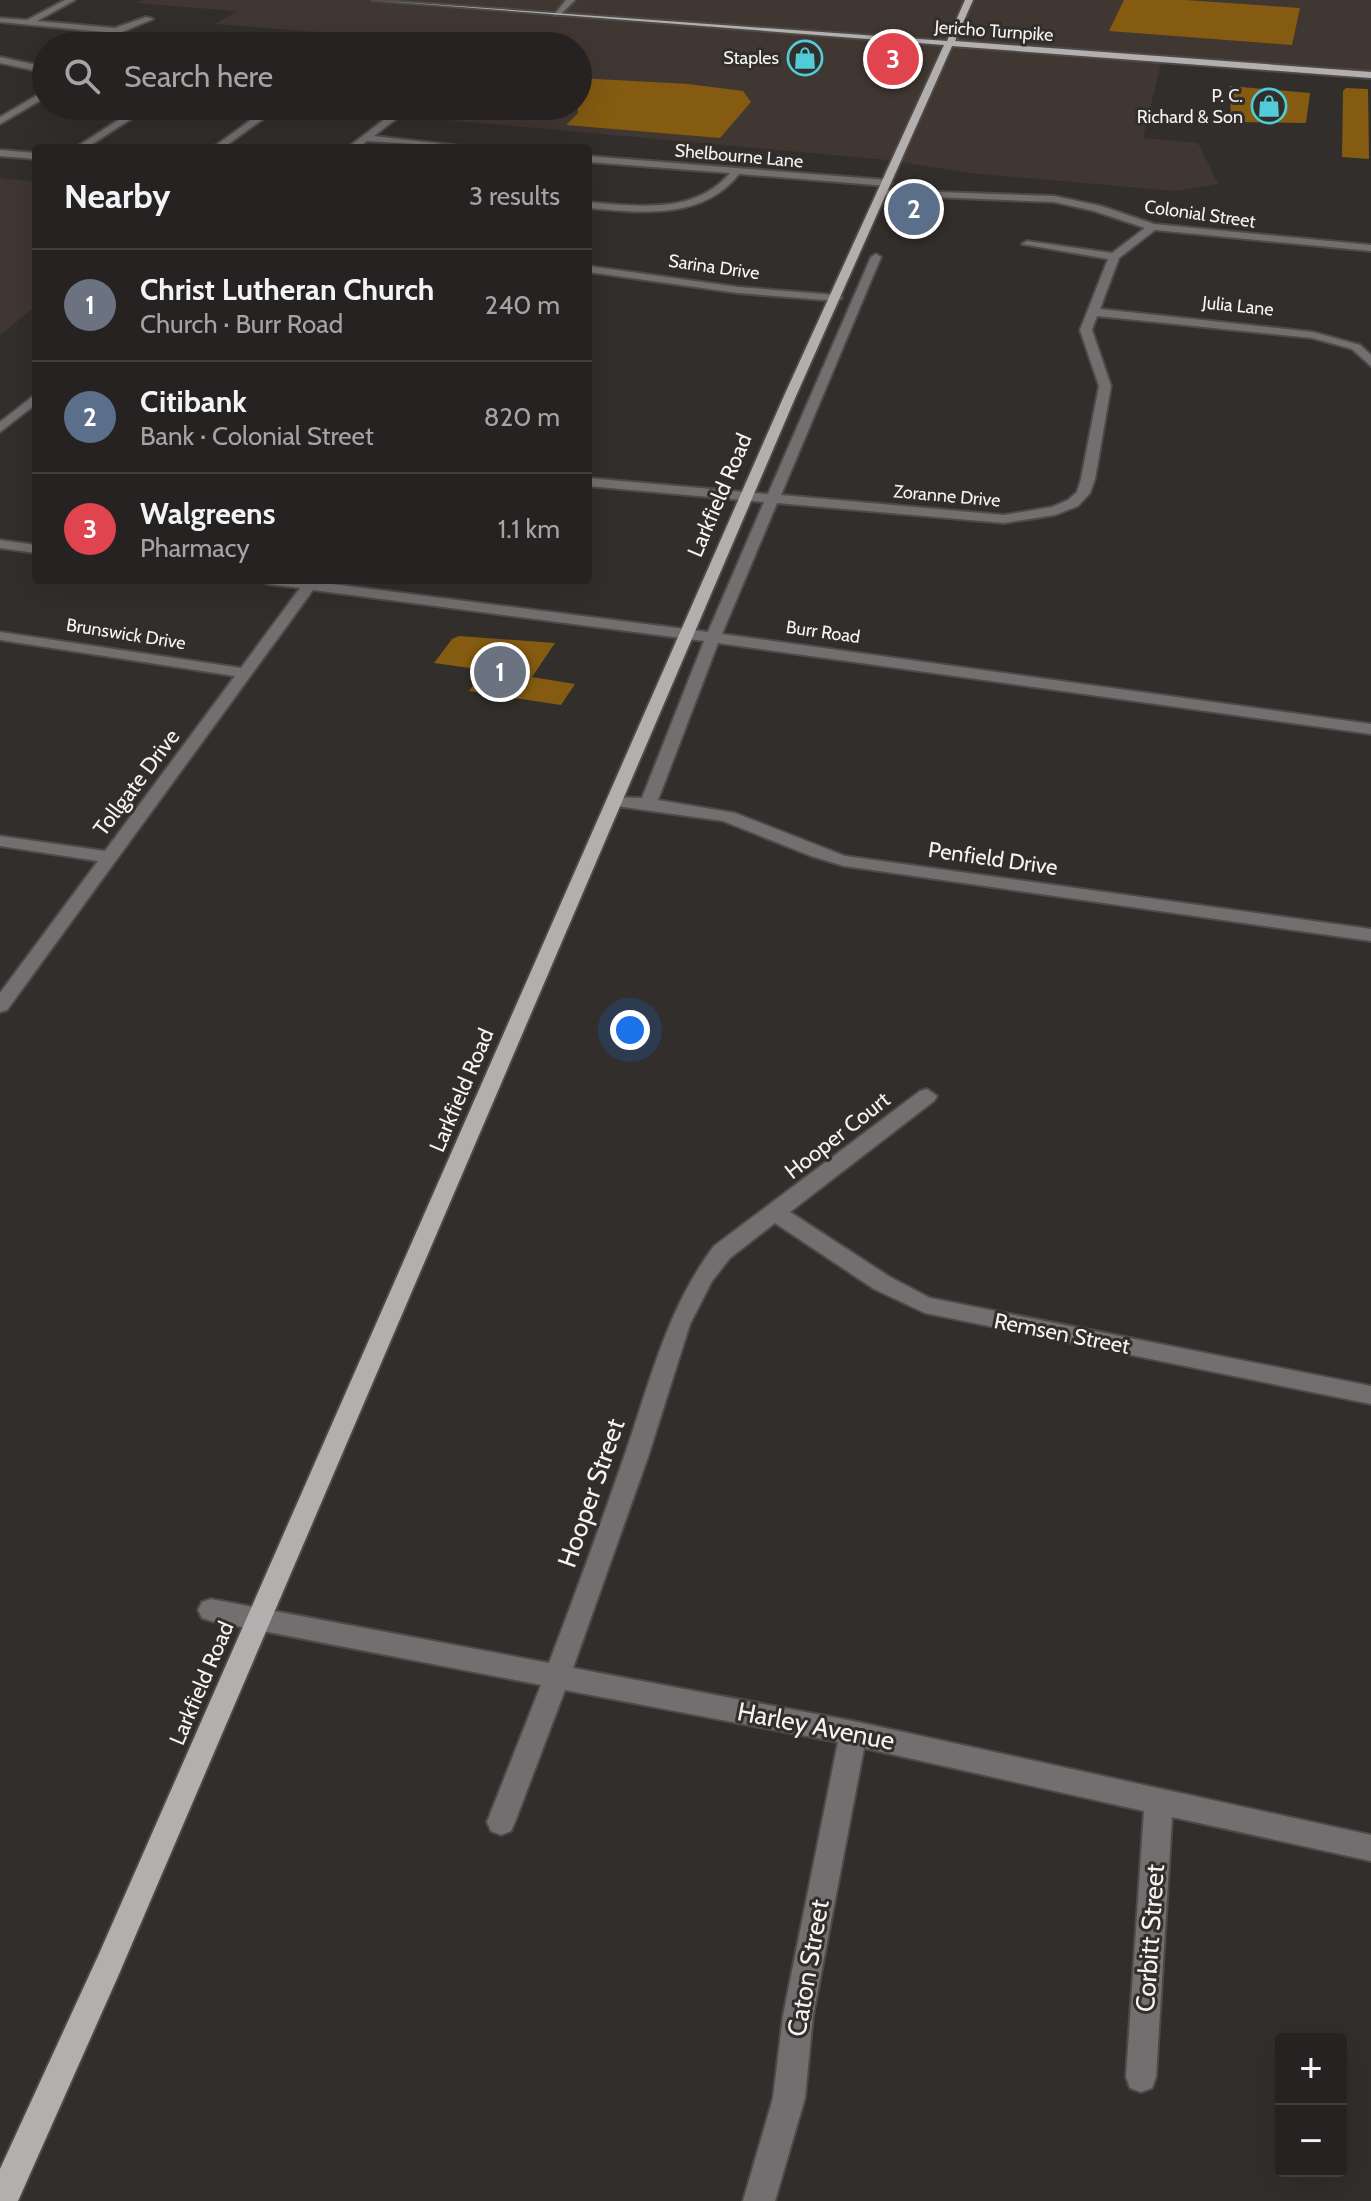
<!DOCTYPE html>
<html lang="en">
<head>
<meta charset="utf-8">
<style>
	body { margin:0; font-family:Cabin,sans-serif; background:#322f2e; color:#f1f3f6 }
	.controls { position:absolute; right:24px; bottom:24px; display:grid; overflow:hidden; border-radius:8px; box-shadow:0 8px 32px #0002 }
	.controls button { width:72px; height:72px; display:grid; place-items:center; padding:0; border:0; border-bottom:2px solid #423f3f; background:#262221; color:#f1f3f6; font:40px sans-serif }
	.you { position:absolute; left:630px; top:1030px; width:28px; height:28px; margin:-20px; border:6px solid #fff; border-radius:50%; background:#1a73e8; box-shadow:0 0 0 12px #1a73e833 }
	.badge { display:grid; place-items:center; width:52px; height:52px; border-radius:50%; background:#8c9099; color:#fff; font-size:26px; font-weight:700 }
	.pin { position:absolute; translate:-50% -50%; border:4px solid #fff; box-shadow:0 2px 8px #0006 }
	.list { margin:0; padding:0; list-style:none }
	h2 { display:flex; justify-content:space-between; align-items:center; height:104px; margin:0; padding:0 32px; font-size:34px }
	h2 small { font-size:26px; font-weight:400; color:#a4a4a5 }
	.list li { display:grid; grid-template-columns:52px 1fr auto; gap:24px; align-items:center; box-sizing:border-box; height:112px; padding:0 32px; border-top:2px solid #423f3f }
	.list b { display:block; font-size:30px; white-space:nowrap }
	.list p { margin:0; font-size:26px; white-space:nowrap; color:#a4a4a5 }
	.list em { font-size:26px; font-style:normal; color:#a4a4a5 }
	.icon { flex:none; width:44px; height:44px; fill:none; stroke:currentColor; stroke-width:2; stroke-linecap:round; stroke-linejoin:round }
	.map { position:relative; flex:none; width:1371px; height:2201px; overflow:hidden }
	.search { position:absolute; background:#262221; box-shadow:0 8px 32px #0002; left:32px; top:32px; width:560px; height:88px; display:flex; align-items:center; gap:20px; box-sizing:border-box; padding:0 28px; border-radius:44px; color:#a4a4a5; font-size:30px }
	.panel { position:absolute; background:#262221; box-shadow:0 8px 32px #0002; left:32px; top:144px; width:560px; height:440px; border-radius:8px }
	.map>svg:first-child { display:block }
	.built { fill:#413732 }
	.building { fill:#845b11 }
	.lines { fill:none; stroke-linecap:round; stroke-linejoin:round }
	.minor-casing { stroke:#4d4a48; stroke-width:4 }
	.major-casing { stroke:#4d4a48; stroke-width:4 }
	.minor { fill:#716f6f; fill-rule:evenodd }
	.major { fill:#b4afaf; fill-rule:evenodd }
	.labels { text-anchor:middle; stroke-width:6; stroke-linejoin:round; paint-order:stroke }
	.far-street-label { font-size:18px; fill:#f6f4f3; stroke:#322e2c }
	.far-poi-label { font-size:18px; fill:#f6f4f3; stroke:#322e2c; text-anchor:end }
	.street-label { font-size:22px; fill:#f6f4f3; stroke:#322e2c }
	.near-street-label { font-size:26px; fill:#f6f4f3; stroke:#322e2c }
</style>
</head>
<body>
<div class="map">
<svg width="1371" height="2201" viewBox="0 0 1371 2201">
	<rect width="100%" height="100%" fill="#322e2c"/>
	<g class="built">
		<polygon points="143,0 1371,0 1371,79 1161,63 1143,138 1198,143 1218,184 1175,191 969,173 888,160 425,118 439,106 578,106 578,46 510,46 518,39 444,32 433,41 215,24 237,11 137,3"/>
		<polygon points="0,178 36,182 36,306 0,335"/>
	</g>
	<g class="building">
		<polygon points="1124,0 1185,0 1300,8 1292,45 1109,31"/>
		<polygon points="578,78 688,84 743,91 751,102 720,138 566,125 578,113"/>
		<polygon points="1230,86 1310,93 1306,123 1231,122"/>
		<polygon points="1346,88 1368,89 1369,159 1342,157 1343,91"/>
		<polygon points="459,636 555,643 532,677 575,684 561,705 469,691 484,670 434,663 452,639"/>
	</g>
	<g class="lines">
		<g class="minor-casing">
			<g id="minor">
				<polygon points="65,0 75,0 37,21 115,28 146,17 153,19 122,32 132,40 129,46 121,46 124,41 114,33 0,22 0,18 27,20"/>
				<polygon points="566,0 575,0 560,15 554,15"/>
				<polygon points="253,41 304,43 308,46 236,46"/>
				<polygon points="0,57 46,67 46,73 0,63"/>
				<polygon points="46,90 46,97 0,124 0,117"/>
				<polygon points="140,106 151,106 86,148 75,148"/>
				<polygon points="270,106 281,106 223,148 212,148"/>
				<polygon points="412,106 415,111 396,119 374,136 477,148 367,141 358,148 347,148 390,115"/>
				<polygon points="0,150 36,153 36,159 0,156"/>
				<path d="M588,156L887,180L892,183L887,186L739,174C703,220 641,213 588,208V202C636,206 695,215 730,173L588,162Z"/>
				<polygon points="880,190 1054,196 1101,206 1154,224 1371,245 1371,251 1155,230 1119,258 1100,309 1313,332 1360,345 1371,355 1371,366 1352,349 1312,338 1097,316 1092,330 1111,386 1095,479 1090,493 1078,506 1055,515 1004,523 777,503 722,634 1371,724 1371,734 718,643 658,800 735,813 845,856 1371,929 1371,941 844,866 811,856 723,821 609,805 609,797 642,798 704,641 313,590 7,1010 0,1012 0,993 98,861 0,846 0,836 105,851 235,676 0,640 0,632 241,668 300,588 268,584 261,580 301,580 708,632 764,502 588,486 588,478 768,494 871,257 876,254 881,257 781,495 1004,515 1052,507 1068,500 1077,492 1081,479 1099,386 1080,330 1108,259 1022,244 1027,241 1112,253 1145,228 1094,211 1054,202 884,195"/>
				<polygon points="588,266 738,287 836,295 842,298 836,301 738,293 588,272"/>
				<polygon points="36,394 36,404 0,432 0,422"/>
				<polygon points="0,540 36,545 36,553 0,548"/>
				<path d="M927,1089L937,1096L934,1101L790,1212L890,1277L930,1298L1371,1386V1404L925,1313L874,1289L775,1223L730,1258L712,1281L690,1324L648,1457L573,1668L853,1721L1371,1835V1861L1172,1817L1156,2077L1152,2088L1141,2092L1130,2088L1126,2077L1144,1811L864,1748L813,2016L805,2098L775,2201H743L773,2098L783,2016L838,1742L565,1690L515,1822L511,1831L501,1835L491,1831L487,1822L541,1685L211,1621L202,1618L198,1610L202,1602L211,1599L549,1663C575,1595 600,1526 624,1457C650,1383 666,1310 714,1246L920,1091Z"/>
			</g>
		</g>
		<g class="major-casing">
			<polygon id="major" points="372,0 947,41 965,0 973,0 955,41 1371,72 1371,78 952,46 796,396 119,1974 18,2201 0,2201 0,2169 99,1954 784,396 944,45"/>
		</g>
		<use href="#minor" class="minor"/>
		<use href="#major" class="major"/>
	</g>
	<defs>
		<g id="shop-ring" transform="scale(1.8)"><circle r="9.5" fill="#322e2c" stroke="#52cbd8" stroke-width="1.5"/><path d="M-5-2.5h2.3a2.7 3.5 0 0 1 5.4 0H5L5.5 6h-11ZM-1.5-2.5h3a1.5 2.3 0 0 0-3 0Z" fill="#52cbd8"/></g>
	</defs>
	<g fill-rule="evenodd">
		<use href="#shop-ring" x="805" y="58"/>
		<use href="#shop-ring" x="1269" y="106"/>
	</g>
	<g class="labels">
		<g class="far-street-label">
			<text transform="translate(994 31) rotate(4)" y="6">Jericho Turnpike</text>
			<text transform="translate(739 156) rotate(5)" y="6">Shelbourne Lane</text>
			<text transform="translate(1200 214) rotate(8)" y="6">Colonial Street</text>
			<text transform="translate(714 267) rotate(8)" y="6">Sarina Drive</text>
			<text transform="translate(1238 306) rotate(6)" y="6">Julia Lane</text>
			<text transform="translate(947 496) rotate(5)" y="6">Zoranne Drive</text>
			<text transform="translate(823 632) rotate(8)" y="6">Burr Road</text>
			<text transform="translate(126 634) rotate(9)" y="6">Brunswick Drive</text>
		</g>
		<g class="far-poi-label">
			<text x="779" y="64">Staples</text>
			<text x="1243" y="102">P. C.<tspan x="1243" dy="21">Richard &amp; Son</tspan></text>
		</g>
		<g class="street-label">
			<text transform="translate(719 495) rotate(-67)" y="8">Larkfield Road</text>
			<text transform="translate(136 782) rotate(-53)" y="8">Tollgate Drive</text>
			<text transform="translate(993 858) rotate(8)" y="8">Penfield Drive</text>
			<text transform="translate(461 1090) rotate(-67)" y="8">Larkfield Road</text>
			<text transform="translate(837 1135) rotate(-38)" y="8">Hooper Court</text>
			<text transform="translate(1062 1333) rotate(11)" y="8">Remsen Street</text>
			<text transform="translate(201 1683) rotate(-67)" y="8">Larkfield Road</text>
		</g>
		<g class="near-street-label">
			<text transform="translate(591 1493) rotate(-71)" y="9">Hooper Street</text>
			<text transform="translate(816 1726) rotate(11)" y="9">Harley Avenue</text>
			<text transform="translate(1150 1938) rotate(-86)" y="9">Corbitt Street</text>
			<text transform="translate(808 1968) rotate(-80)" y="9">Caton Street</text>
		</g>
	</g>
</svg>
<div class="controls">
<button>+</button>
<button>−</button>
</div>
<div class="you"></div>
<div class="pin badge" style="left:500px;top:672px;background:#6b7280">1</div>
<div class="pin badge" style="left:914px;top:209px;background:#5c6f8a">2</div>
<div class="pin badge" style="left:893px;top:59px;background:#e0444e">3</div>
<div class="search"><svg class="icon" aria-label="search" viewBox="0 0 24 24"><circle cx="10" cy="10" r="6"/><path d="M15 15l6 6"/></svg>Search here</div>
<section class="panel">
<h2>Nearby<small>3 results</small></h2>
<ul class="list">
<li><span class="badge" style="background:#6b7280">1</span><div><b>Christ Lutheran Church</b><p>Church · Burr Road</p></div><em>240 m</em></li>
<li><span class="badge" style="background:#5c6f8a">2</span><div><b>Citibank</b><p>Bank · Colonial Street</p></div><em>820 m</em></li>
<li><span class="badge" style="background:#e0444e">3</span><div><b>Walgreens</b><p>Pharmacy</p></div><em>1.1 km</em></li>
</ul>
</section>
</div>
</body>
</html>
